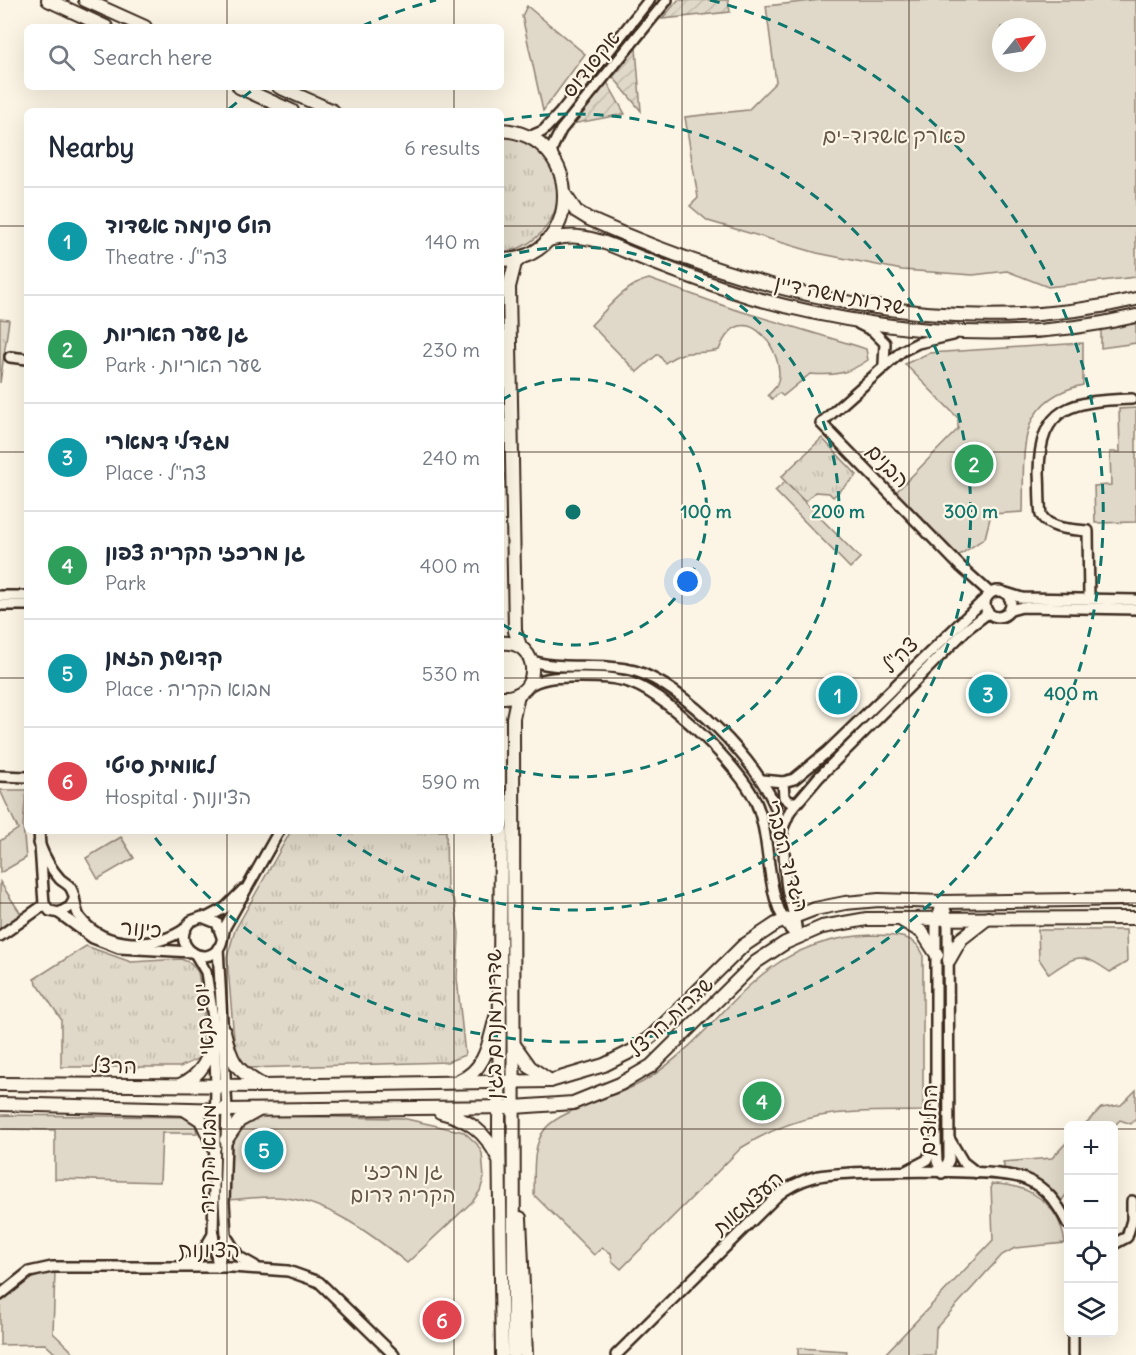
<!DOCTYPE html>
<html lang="en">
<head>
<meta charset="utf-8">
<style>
	body { margin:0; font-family:Delius,"Playpen Sans Hebrew",sans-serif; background:#f2f2f3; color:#1f2937 }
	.controls { position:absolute; right:18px; bottom:18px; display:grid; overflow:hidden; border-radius:9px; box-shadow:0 6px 24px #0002 }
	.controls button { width:54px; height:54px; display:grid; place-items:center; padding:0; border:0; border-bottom:2px solid #e0e1e3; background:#fff; color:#1f2937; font:30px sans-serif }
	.compass { position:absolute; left:992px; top:18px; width:54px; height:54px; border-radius:50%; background:#fff; box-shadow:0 6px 24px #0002; rotate:60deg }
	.you { position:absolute; left:688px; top:582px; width:21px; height:21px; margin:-15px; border:4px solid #fff; border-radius:50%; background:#1a73e8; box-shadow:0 0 0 9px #1a73e833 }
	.badge { display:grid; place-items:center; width:39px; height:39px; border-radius:50%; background:#b45309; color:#fff; font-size:20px; font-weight:700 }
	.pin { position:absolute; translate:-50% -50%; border:3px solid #fff; box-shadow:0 2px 6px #0006 }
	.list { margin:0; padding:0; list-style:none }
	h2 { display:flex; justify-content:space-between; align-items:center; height:78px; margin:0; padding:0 24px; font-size:26px }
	h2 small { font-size:20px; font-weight:400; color:#747a83 }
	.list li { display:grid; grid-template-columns:39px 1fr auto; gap:18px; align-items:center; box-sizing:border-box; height:108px; padding:0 24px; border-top:2px solid #e0e1e3 }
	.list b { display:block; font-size:22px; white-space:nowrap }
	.list p { margin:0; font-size:20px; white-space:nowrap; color:#747a83 }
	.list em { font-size:20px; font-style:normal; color:#747a83 }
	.icon { flex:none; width:33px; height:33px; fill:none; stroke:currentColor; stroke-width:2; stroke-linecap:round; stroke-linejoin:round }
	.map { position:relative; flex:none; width:1136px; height:1355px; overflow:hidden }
	.search { position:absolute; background:#fff; box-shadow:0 6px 24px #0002; left:24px; top:24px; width:480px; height:66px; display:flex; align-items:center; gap:15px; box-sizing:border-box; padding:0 21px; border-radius:9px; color:#747a83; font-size:22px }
	.panel { position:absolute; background:#fff; box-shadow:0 6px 24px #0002; left:24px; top:108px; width:480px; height:726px; border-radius:9px }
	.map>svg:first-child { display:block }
	.grass { fill:url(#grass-tufts); stroke:#8e8173; stroke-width:1.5 }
	.park { fill:#e0d8c8; stroke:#8e8173; stroke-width:1.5; fill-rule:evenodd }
	.garden { fill:url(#garden-furrows); stroke:#8e8173; stroke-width:1.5 }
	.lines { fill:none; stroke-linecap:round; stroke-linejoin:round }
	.minor-casing { stroke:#3b2a1e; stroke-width:14 }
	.major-casing { stroke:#3b2a1e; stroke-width:16 }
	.minor { stroke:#fcf5e5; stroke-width:9 }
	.major { stroke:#fcf5e5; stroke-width:12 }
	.grid { fill:none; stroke:#3b2a1e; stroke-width:1.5; stroke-opacity:0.55 }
	.ring { fill:none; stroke:#0f766e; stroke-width:3; stroke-dasharray:10 8 }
	.labels { text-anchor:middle; stroke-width:4.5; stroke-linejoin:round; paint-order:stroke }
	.street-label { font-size:21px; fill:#3b2a1e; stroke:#fcf5e5 }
	.park-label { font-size:21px; fill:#645648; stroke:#fcf5e5 }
	.centre { fill:#0f766e; stroke:#fcf5e5; stroke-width:3 }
	.ring-label { font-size:18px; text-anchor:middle; font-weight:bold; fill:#0f766e; stroke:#fcf5e5; stroke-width:4.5; stroke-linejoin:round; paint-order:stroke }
</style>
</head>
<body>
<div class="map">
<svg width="1136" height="1355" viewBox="0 0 1136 1355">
	<defs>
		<pattern id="grass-tufts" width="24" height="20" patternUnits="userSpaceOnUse" patternTransform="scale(1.5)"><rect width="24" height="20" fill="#e0d8c8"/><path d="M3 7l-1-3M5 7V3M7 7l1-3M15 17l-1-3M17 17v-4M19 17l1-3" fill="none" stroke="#c1baab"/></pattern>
		<pattern id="garden-furrows" width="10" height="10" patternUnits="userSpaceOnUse" patternTransform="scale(1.5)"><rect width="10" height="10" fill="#e0d8c8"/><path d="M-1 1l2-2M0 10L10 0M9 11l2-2" fill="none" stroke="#c1baab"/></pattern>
	</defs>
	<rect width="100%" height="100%" fill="#fcf5e5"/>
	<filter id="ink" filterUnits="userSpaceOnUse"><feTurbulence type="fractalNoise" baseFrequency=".0167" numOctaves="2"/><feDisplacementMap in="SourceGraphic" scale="12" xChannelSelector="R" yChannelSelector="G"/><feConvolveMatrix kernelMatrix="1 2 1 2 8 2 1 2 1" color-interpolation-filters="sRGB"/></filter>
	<g filter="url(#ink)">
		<g class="grass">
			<path d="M501,136C512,138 523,140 532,146C581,180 555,246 501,253Z"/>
			<polygon points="0,319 9,320 0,383"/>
			<polygon points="822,438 857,475 833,497 829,493 815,492 805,502 781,477"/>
			<polygon points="291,831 446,831 447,889 455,902 459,933 457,978 465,1055 447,1062 248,1068 235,1051 227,957 235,930"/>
			<polygon points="86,946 131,962 181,959 191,963 198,972 204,1006 204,1036 198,1059 180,1067 61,1067 61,1019 34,979"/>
		</g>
		<g class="park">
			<polygon points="651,0 663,0 563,120 560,118"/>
			<path d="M821,0H1136V277L1048,287L1007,271L973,275L902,270L817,253L708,221L690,206L698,198L685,117L748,110L776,82L766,6ZM1001,27H1037V63H1001Z"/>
			<polygon points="527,6 585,54 543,111 522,16"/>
			<path d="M649,279L733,309L857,346L866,349L868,360C848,374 834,376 810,374L783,396L779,393L772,399L768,395C771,392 776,388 777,384C789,356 743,290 719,350C695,356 687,347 665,363L658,354L637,372L591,325C607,309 626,284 649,279Z"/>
			<polygon points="1136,321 1136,343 1101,348 1101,325"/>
			<path d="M1083,343V385C1013,400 1025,455 1023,512L991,514L985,538L958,556L896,492L958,429V418L905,364L929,353Z"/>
			<polygon points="1136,408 1136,522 1095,523 1094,486 1111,485 1110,452 1120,452 1119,409"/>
			<polygon points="785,482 860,558 850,568 775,491"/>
			<polygon points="0,790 26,790 23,826 26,858 0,873 0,841 18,829"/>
			<polygon points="121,837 134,858 98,879 86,858"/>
			<polygon points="0,882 23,917 0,931"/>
			<path d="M1038,930H1126L1127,962L1110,972C1081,952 1078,954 1049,974L1039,959Z"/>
			<path d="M873,935C893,936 914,933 923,954V1111C851,1112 806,1107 741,1148L621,1269L612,1261L611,1253L602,1248L594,1255L534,1195C535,1174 531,1147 545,1129C560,1109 621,1096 646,1080C732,1025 752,939 873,935Z"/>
			<polygon points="1136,1090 1136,1119 1131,1124 1120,1120 1114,1126 1084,1125 1101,1108 1121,1105"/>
			<polygon points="0,1115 194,1117 197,1133 162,1133 160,1182 55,1179 55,1130 0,1129"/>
			<path d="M259,1116L402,1118L464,1132L477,1144L482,1153L484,1178L480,1191L473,1201L407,1263C372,1234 323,1198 275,1197C259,1197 243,1199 228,1200C230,1163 221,1135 259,1116Z"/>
			<polygon points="1068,1141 1068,1192 1060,1203 1005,1171 1003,1162 1052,1158"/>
			<path d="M991,1184C1030,1184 1059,1203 1065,1243L1015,1248L1002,1255L936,1328L935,1355H884L993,1240Z"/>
			<polygon points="55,1271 53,1333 76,1355 57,1355 45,1344 0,1345 0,1300 23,1281"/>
			<polygon points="798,1348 847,1351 846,1355 798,1355"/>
		</g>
		<g class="garden">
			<polygon points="678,0 728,0 730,12 662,19"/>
			<polygon points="636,48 641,111 613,77"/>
			<polygon points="607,82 625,114 572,124"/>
		</g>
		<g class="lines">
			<g class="minor-casing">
				<g id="minor">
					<polyline points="529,137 543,131 560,113 649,0"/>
					<polyline points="551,156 553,146 561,130 667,0"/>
					<polyline points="859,324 873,331 885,343 884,364"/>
					<polyline points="953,335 918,343 902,351 821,423 961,567 990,593"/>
					<polyline points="10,357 27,359"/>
					<circle cx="998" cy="604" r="13"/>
					<polyline points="1006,593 1022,598 1136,600"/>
					<polyline points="0,596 27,596"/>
					<path d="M1089,599L1088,531C1072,529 1050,530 1041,515C1039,501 1040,487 1039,473C1039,404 1074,401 1132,399"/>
					<polyline points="0,605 27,605"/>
					<polyline points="1011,610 1022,607 1136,609"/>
					<path d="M531,660C553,671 604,662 635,671C683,685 761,764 777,811C786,836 783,863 787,888C790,905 797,920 797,937"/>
					<path d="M527,687C540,678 556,677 571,677C593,677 614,676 634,684C668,697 740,767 755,800C775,844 761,902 797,937"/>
					<polyline points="0,776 27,777"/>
					<polyline points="762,780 783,782 794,779 827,752 986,598"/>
					<polyline points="783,782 784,797 790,802 797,802"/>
					<polyline points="782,830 790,811 819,777 967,629 988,613"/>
					<polyline points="39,831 44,904 50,911 59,913 70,907 74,900"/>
					<path d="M39,843C44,856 50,868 60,879C63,882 68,884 70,887C77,896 73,908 80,918C104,949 157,950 186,928"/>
					<polygon points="943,902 948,918 949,1160 942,1173 937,1161 936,1140 936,918"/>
					<polyline points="59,913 93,938 119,948 192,952"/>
					<polyline points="208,917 225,908 243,890"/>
					<polyline points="0,936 44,905"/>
					<path d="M222,937L217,923L202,917L191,921C167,944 206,971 220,946C223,941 223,933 225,927L279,831"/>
					<polyline points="196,955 206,972 214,1024 216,1086 213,1234 218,1267"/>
					<polyline points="950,1140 963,1162 977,1173"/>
					<polyline points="906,1171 927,1160 935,1142"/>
					<polyline points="226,1236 239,1257 255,1266"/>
					<polyline points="1114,1244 1127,1237 1132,1220 1132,1201"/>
					<polyline points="183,1265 201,1255 212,1236"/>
					<polyline points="218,1267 226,1236 224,1202 227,1110 218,948"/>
					<polyline points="0,1295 29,1272 52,1267 232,1267 288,1271 319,1282 394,1355"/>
					<polyline points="1073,1332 1073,1355"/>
					<path d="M616,1355L777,1196C788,1187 800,1181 814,1177C843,1170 999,1168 1025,1179C1046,1187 1058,1204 1068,1224"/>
				</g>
			</g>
			<g class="major-casing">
				<g id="major">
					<polyline points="48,0 106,27"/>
					<polyline points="85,0 145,27"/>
					<polyline points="239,87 292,111"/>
					<polyline points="279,87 333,111"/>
					<path d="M501,130C586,135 584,260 501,260"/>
					<path d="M565,195L576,211L589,219C758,295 952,343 1136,299"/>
					<path d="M547,240C558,238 568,235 579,237C602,239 625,252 647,260C682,274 718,287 754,298C878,332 1010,346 1136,316"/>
					<path d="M501,643C542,639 543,700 501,697"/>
					<polyline points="520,646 515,631 509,287 515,263 522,257"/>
					<polyline points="501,831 499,1127 502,1355"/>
					<polyline points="903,921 922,932 937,955"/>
					<polyline points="949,960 961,939 988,918"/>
					<path d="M224,1031C231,1061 235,1070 262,1085"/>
					<polyline points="515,1046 530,1067 550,1081"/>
					<path d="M459,1081C486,1070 489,1042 496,1017"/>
					<polyline points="0,1084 263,1086 550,1081 604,1065 634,1050 653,1035 743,946 776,924 815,909 845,903 879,900 943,902 1136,899"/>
					<path d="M180,1085C202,1075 210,1058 214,1035"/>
					<polyline points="0,1104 227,1110 514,1107 573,1103 620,1084 651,1066 756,962 785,943 822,927 867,919 1136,918"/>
					<polyline points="184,1109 201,1120 214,1147"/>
					<path d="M440,1112C468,1119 485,1131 498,1158"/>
					<polyline points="226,1140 239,1121 257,1111"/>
					<polyline points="520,1218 526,1355"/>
					<polyline points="514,1355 513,718 518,694"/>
				</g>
			</g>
			<use href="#minor" class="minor"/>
			<use href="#major" class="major"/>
		</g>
	</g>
	<path class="grid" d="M227,0V27M454,0V27M682,0V1355M909,0V1355M227,87V111M454,87V111M0,226H27M501,226H1136M0,452H27M501,452H1136M0,678H27M501,678H1136M227,831V1355M454,831V1355M0,903H1136M0,1129H1068M1114,1129H1136"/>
	<g class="ring">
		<path d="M502 400A133 133 0 1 1 502 624"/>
		<path d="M502 257A265 265 0 1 1 502 767"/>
		<path d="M504 120A398 398 0 1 1 336 832"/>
		<path d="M229 109A530 530 0 0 1 254 89M362 26A530 530 0 0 1 436 0M710 0A530 530 0 1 1 153 835"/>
	</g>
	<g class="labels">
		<g class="street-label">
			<text transform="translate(591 64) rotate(-51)" y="7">אקסודוס</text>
			<text transform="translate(840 295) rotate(11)" y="7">שדרות משה דיין</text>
			<text transform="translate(888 466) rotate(46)" y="7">הבנים</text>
			<text transform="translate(900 655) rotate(-45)" y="7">צה"ל</text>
			<text transform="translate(787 856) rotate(75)" y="7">הגדוד העברי</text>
			<text transform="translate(141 929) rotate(5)" y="7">כינור</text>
			<text transform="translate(671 1017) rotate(-43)" y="7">שדרות הרצל</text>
			<text transform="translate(204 1019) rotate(-95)" y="7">יוסי בנאי</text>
			<text transform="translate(494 1024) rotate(-90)" y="7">שדרות מנחם בגין</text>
			<text transform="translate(114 1066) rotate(1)" y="7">הרצל</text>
			<text transform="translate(929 1120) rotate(-88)" y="7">החלוצים</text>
			<text transform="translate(208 1159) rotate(-89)" y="7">מבוא הקריה</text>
			<text transform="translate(748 1203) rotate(-41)" y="7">העצמאות</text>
			<text x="209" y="1257">הציונות</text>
		</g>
		<g class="park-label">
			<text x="894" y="143">פארק אשדוד-ים</text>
			<text x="403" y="1178">גן מרכזי<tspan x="403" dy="24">הקריה דרום</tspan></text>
		</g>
	</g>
	<circle cx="573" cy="512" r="9" class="centre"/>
	<g class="ring-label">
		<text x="706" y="518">100 m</text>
		<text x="838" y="518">200 m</text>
		<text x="971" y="518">300 m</text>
		<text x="1071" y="700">400 m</text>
	</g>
</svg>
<div class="controls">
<button>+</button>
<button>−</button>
<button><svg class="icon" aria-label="locate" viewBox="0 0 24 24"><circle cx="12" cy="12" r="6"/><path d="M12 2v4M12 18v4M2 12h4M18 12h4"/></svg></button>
<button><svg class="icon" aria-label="layers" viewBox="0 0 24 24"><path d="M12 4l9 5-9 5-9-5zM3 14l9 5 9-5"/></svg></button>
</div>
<svg class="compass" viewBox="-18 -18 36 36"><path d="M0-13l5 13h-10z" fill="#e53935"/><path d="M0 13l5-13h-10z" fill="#747a83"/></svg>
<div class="you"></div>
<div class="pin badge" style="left:838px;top:695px;background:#0f9aa8">1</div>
<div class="pin badge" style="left:974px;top:464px;background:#2e9e5b">2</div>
<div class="pin badge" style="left:988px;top:694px;background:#0f9aa8">3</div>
<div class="pin badge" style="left:762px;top:1101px;background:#2e9e5b">4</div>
<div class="pin badge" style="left:264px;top:1150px;background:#0f9aa8">5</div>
<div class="pin badge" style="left:442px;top:1320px;background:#e0444e">6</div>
<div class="search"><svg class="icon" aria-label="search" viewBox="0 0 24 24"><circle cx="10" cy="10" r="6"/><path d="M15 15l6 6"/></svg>Search here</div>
<section class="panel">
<h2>Nearby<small>6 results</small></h2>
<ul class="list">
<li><span class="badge" style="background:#0f9aa8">1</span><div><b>הוט סינמה אשדוד</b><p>Theatre · צה&quot;ל</p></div><em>140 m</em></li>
<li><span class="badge" style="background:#2e9e5b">2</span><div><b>גן שער האריות</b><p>Park · שער האריות</p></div><em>230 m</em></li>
<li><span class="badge" style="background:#0f9aa8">3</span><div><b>מגדלי דמארי</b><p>Place · צה&quot;ל</p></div><em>240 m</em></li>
<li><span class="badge" style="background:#2e9e5b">4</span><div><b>גן מרכזי הקריה צפון</b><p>Park</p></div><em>400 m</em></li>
<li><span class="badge" style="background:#0f9aa8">5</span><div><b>קדושת הזמן</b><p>Place · מבוא הקריה</p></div><em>530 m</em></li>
<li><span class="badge" style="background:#e0444e">6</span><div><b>לאומית סיטי</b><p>Hospital · הציונות</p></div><em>590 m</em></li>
</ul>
</section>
</div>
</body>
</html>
